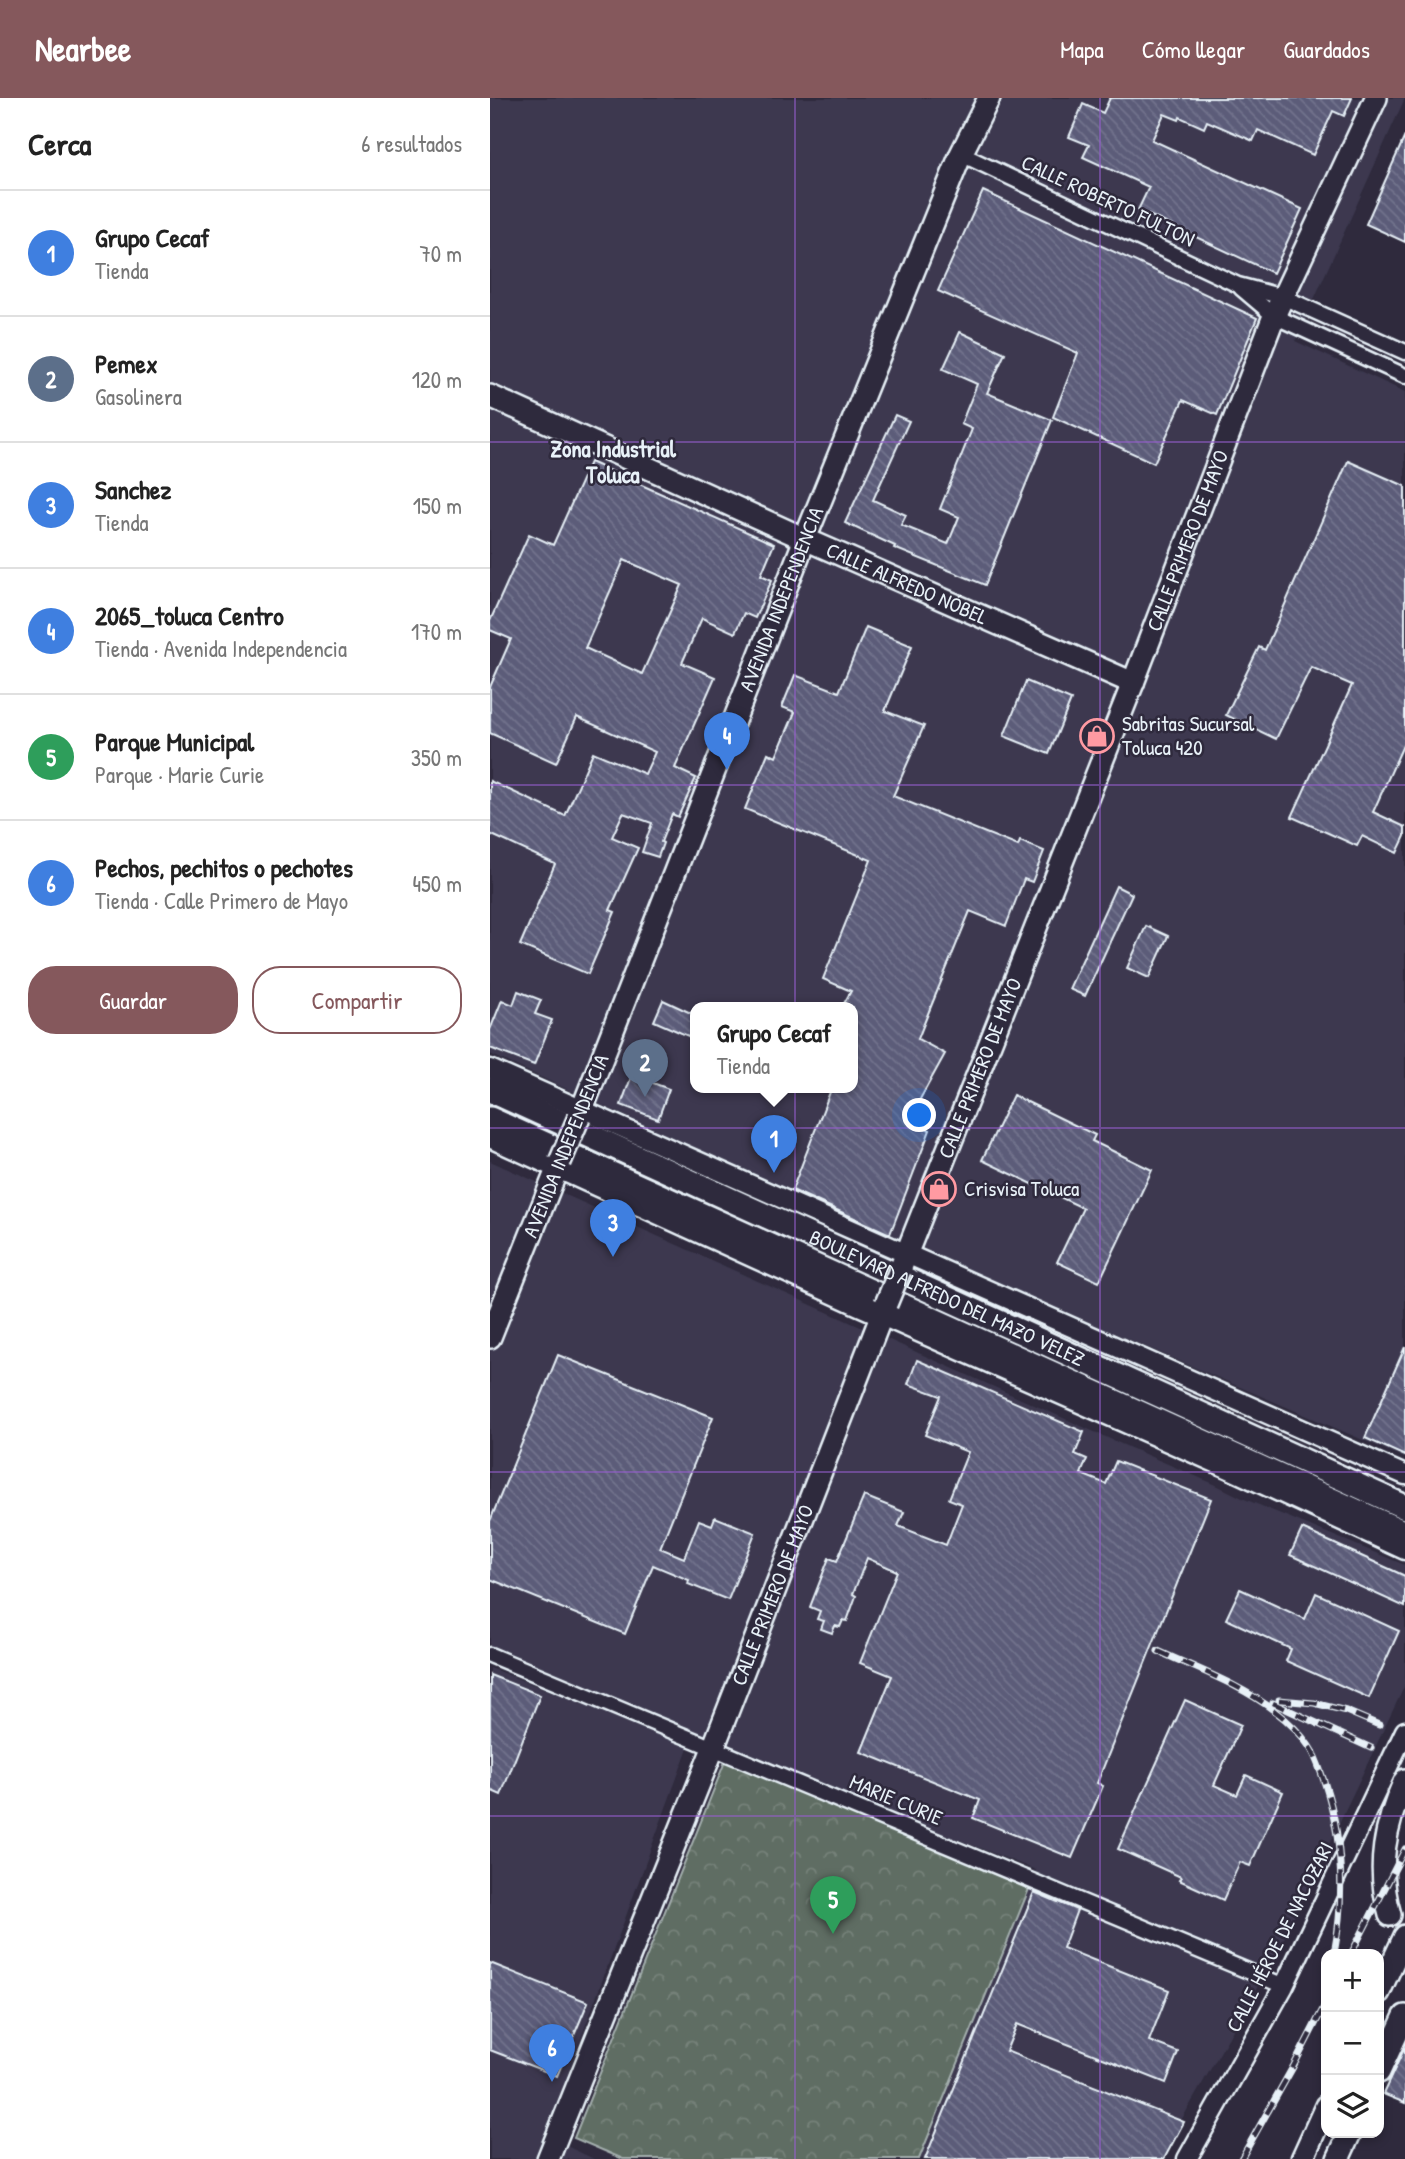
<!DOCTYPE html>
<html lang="es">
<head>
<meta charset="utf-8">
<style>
	body { margin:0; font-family:"Patrick Hand",sans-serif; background:#f6f6f6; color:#222 }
	.controls { position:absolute; right:21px; bottom:21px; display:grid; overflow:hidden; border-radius:14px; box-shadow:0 4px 10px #0003 }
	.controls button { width:63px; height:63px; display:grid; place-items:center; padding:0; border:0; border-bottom:2px solid #e0e0e0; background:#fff; color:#222; font:35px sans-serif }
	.you { position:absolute; left:430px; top:1018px; width:24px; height:24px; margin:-18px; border:5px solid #fff; border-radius:50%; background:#1a73e8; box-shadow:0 0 0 10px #1a73e833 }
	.badge { display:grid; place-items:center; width:46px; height:46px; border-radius:50%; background:#85585c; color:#fff; font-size:23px; font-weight:700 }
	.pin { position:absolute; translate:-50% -58px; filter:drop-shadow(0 2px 4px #0008) }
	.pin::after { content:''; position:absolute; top:37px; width:24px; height:21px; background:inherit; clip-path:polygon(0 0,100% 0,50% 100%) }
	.popup { position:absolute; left:200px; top:904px; width:168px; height:91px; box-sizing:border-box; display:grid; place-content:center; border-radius:14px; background:#fff; filter:drop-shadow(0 2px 5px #0005); font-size:23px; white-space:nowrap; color:#767676 }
	.popup b { font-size:26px; color:#222 }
	.popup::after { content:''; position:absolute; left:50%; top:100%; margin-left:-14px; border:14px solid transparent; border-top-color:#fff }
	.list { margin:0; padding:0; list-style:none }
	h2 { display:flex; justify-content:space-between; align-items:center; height:91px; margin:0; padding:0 28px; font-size:30px }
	h2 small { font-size:23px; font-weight:400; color:#767676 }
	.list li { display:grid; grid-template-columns:46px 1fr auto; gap:21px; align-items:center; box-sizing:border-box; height:126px; padding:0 28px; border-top:2px solid #e0e0e0 }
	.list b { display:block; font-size:26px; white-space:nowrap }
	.list p { margin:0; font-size:23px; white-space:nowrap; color:#767676 }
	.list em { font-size:23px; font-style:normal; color:#767676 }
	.actions { display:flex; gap:14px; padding:21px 28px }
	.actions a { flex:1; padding:16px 0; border:2px solid #85585c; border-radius:28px; text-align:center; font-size:24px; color:#85585c }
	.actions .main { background:#85585c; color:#fff }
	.icon { flex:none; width:38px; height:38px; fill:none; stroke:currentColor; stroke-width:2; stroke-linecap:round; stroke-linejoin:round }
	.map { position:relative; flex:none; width:915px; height:2061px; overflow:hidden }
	header { display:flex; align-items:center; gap:42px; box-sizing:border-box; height:98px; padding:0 35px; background:#85585c; color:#fff }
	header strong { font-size:33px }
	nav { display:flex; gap:38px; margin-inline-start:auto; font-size:24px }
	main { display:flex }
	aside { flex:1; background:#fff }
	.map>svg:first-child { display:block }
	.built { fill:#3c394f; fill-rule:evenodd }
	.park { fill:url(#park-crowns); stroke:#a4afae; stroke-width:2 }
	.building { fill:url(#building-back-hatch); stroke:#e8f1f8; stroke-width:2; fill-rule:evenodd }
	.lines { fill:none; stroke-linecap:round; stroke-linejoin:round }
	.minor-casing { stroke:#e8f1f8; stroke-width:19 }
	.tertiary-casing { stroke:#e8f1f8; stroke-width:23 }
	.secondary-casing { stroke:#e8f1f8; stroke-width:26 }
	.primary-casing { stroke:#e8f1f8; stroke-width:28 }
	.minor { stroke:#2f2a3d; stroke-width:14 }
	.tertiary { stroke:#2f2a3d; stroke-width:18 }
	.secondary { stroke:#2f2a3d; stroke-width:21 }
	.primary { stroke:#2f2a3d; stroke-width:23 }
	.rail-casing { stroke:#e8f1f8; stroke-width:7 }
	.rail { stroke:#2f2a3d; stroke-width:4.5; stroke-dasharray:13; stroke-linecap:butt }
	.secondary-bridge-casing { stroke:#e8f1f8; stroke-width:26; stroke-linecap:butt }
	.secondary-bridge { stroke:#2f2a3d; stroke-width:21 }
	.grid { fill:none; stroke:#965dcd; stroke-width:2; stroke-opacity:0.55 }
	.labels { text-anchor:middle; stroke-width:5; stroke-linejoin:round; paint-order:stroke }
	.street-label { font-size:21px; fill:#e8f1f8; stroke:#2f2a3d }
	.poi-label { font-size:21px; fill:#e8f1f8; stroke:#2f2a3d; text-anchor:start }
	.neighbourhood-label { font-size:23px; font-weight:bold; fill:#e8f1f8; stroke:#2f2a3d }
</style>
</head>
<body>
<header>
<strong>Nearbee</strong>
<nav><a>Mapa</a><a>Cómo llegar</a><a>Guardados</a></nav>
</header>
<main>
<aside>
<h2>Cerca<small>6 resultados</small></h2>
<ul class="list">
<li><span class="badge" style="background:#3f7fe0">1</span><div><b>Grupo Cecaf</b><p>Tienda</p></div><em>70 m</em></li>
<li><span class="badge" style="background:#5c6f8a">2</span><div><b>Pemex</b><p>Gasolinera</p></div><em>120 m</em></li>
<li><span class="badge" style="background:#3f7fe0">3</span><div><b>Sanchez</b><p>Tienda</p></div><em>150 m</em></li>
<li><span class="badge" style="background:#3f7fe0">4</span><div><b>2065_toluca Centro</b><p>Tienda · Avenida Independencia</p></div><em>170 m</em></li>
<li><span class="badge" style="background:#2e9e5b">5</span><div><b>Parque Municipal</b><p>Parque · Marie Curie</p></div><em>350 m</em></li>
<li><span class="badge" style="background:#3f7fe0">6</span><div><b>Pechos, pechitos o pechotes</b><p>Tienda · Calle Primero de Mayo</p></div><em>450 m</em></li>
</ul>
<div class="actions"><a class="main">Guardar</a><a>Compartir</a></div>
</aside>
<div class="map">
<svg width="915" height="2061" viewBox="0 0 915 2061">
	<defs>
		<pattern id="park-crowns" width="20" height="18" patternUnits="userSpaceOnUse" patternTransform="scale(1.75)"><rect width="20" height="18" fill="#5f6d63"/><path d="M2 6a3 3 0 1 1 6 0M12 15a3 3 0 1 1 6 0" fill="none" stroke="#76827a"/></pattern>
		<pattern id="building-back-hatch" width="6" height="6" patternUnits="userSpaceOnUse" patternTransform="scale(1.75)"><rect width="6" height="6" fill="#5b5c79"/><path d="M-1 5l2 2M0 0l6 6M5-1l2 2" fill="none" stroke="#73748d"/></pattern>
	</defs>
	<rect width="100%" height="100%" fill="#2f2a3d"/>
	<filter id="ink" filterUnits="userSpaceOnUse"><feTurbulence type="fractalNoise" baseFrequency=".0143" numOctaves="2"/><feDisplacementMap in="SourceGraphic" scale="14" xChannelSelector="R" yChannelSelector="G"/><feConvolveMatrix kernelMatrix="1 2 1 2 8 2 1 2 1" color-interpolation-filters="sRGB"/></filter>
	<g filter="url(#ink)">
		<g class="built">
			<path d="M0,0H915L805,243L915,294V1360L396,1137L0,956ZM205,909H363V989H205Z"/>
			<polygon points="0,1063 629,1345 724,1386 752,1400 915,1467 915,1587 787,1855 669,2061 429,2061 546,1772 0,1560"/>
			<polygon points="0,1570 199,1647 55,2038 104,2061 0,2061"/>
		</g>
		<polygon class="park" points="236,1661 539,1791 429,2061 133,2061 84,2040"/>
		<g class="building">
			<polygon points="620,0 862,0 854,18 843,13 823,57 768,32 763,43 717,23 714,30 690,19 689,22 674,16 662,42 812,111 783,175 648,112 659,89 593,59 599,47 579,39 593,6 613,15"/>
			<polygon points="915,38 915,144 876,126"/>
			<polygon points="493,93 767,220 727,317 693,302 664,365 563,319 588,255 448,193"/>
			<polygon points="470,234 515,255 497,295 562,322 495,487 404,450 405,448 355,425 405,317 419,323 383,402 416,417 411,427 458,446 469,419 450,411 482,331 471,326 487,286 453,271"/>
			<polygon points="858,363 915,388 915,643 883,714 915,729 915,738 907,755 872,738 867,748 802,719 862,587 821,569 786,641 736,617 769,549 775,552"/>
			<path d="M100,364L284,446L271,477L282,482L265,520L254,515L245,535L212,520L192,565L225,579L185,670L206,680L188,719L182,716L171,744L173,745L168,759L152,754L162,725L133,715L122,739L148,750L120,812L125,814L98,876L30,847L65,766L0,736V683L75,718L103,654L155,676L165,654L87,619L66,665L0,635V589L21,541L0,532V523L39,436L63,447ZM134,462L192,487L152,576L95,550Z"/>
			<polygon points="376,529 422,548 395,613 434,628 403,698 528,748 530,743 554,753 542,784 534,781 516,828 480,813 435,923 428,941 455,956 419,1021 440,1032 400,1136 302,1092 342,989 363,989 363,909 352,909 361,893 333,881 381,762 255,711 278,655 286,659 305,614 292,609 305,577 349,594"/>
			<polygon points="536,583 581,602 559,656 514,638"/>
			<polygon points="626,788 642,796 595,898 579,891"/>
			<polygon points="656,828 678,838 659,880 637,870"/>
			<polygon points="28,893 51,902 45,916 62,922 44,967 0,950 0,932 12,902 23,907"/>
			<polygon points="173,902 205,917 205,941 164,923"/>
			<polygon points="142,977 179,991 168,1021 131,1007"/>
			<polygon points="523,997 605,1037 602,1043 662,1072 609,1184 567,1164 593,1110 492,1062"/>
			<polygon points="915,1249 915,1358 875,1340"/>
			<polygon points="68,1257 223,1319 170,1450 194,1460 209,1422 222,1427 225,1419 265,1435 238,1502 198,1486 199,1482 163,1467 135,1536 0,1481 0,1423"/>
			<polygon points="427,1262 594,1334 585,1356 597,1361 591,1376 616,1386 626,1363 721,1401 607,1685 613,1688 582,1760 483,1720 490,1702 371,1654 402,1578 370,1565 407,1473 377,1460 363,1496 366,1498 357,1523 353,1522 350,1529 345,1528 342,1535 331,1531 334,1523 327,1521 330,1513 320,1509 339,1460 347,1463 374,1398 414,1414 408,1428 456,1447 472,1406 459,1401 478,1354 435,1337 451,1298 418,1286"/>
			<polygon points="812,1431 915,1478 915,1509 800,1457"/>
			<polygon points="750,1491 815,1521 826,1495 909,1533 879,1600 796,1563 801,1551 736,1521"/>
			<polygon points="0,1577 50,1597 11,1697 0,1692"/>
			<polygon points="695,1602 751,1627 724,1687 747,1697 756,1677 793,1694 760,1768 750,1764 733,1802 689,1782 691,1779 628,1751"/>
			<polygon points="544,1794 587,1812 573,1850 679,1892 659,1943 688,1954 676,1985 527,1926 516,1953 694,2024 674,2061 435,2061"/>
			<polygon points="0,1865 98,1904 67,1978 0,1952"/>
			<polygon points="915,1949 915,2005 893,1996"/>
		</g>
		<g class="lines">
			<g class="minor-casing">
				<g id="minor">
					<polyline points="471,56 748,187 793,199 915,254"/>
					<polyline points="751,190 784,218 915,278"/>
					<polyline points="0,1557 794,1888"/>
				</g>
			</g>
			<g class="tertiary-casing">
				<g id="tertiary">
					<polyline points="0,971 915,1377"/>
					<polyline points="0,1040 367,1207 737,1370 915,1452"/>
					<polyline points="697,2061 794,1888 915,1633"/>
				</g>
			</g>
			<g class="secondary-casing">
				<g id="secondary">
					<path id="s1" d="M0,298L315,441L643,585"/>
					<path id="s2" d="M89,1019L315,441L471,56L499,0"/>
					<path id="s3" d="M410,1172L643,585L784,218L886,0"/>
					<polyline points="0,1239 70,1064"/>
					<path d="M900,1817C886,1769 895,1727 915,1682"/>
					<polyline points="889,1894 915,1838"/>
					<polyline points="889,1974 915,1918"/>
					<path id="s4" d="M58,2061L224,1648L396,1206"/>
					<polyline points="812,2061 836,2008"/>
					<polyline points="848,2061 860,2035"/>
				</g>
			</g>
			<g class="primary-casing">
				<g id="primary">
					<path id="s5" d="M0,992L915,1409"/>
					<polyline points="0,1021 915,1435"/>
				</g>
			</g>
			<use href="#minor" class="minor"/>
			<use href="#tertiary" class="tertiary"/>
			<use href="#secondary" class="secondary"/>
			<use href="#primary" class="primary"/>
			<g class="rail-casing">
				<g id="rail">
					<path d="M668,1553C707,1571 752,1587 786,1614C798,1623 811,1636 819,1648C826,1658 830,1672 834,1683C853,1740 855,1798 844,1856"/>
					<polyline points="789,1602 824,1605 856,1613 889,1627"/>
					<polyline points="783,1605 881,1650"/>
					<polyline points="861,1856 915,1751"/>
					<polyline points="751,2061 803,1969 836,1905"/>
				</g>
			</g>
			<use href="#rail" class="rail"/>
			<g class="secondary-bridge-casing">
				<g id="secondary-bridge">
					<polyline points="70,1064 89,1019"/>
					<polyline points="396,1206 410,1172"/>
				</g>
			</g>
			<use href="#secondary-bridge" class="secondary-bridge"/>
		</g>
	</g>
	<path class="grid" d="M305,0V2061M610,0V2061M0,344H915M0,687H915M0,1030H915M0,1374H915M0,1718H915"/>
	<defs>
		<g id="shop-ring" transform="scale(1.75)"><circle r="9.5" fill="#2f2a3d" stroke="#ff9aa2" stroke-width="1.5"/><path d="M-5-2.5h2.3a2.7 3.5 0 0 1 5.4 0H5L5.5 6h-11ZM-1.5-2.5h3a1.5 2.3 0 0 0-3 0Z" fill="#ff9aa2"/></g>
	</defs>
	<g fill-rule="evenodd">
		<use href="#shop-ring" x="607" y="638"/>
		<use href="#shop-ring" x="449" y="1091"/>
	</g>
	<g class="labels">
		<g class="street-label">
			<text transform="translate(618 103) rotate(25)" y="7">CALLE ROBERTO FULTON</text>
			<text dy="7" stroke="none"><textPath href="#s3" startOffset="784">CALLE PRIMERO DE MAYO</textPath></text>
			<text dy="7" stroke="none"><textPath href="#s1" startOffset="457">CALLE ALFREDO NÓBEL</textPath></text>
			<text dy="7" stroke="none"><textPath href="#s2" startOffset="556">AVENIDA INDEPENDENCIA</textPath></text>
			<text dy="7" stroke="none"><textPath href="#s3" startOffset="217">CALLE PRIMERO DE MAYO</textPath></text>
			<text transform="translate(76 1048) rotate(-68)" y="7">AVENIDA INDEPENDENCIA</text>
			<text dy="7" stroke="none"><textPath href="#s5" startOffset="502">BOULEVARD ALFREDO DEL MAZO VELEZ</textPath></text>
			<text dy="7" stroke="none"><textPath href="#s4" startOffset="607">CALLE PRIMERO DE MAYO</textPath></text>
			<text transform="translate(406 1702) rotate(23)" y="7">MARIE CURIE</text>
			<text transform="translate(790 1839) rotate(-63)" y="7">CALLE HÉROE DE NACOZARI</text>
		</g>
		<g class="poi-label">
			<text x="632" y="633">Sabritas Sucursal<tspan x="632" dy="24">Toluca 420</tspan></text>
			<text x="474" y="1098">Crisvisa Toluca</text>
		</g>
		<g class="neighbourhood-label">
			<text x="123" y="359">Zona Industrial<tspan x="123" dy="26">Toluca</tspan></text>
		</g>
	</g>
</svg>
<div class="controls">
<button>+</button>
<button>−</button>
<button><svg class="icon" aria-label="layers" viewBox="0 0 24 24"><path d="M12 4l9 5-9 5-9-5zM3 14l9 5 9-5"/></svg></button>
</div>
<div class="you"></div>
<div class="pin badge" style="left:284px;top:1075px;background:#3f7fe0">1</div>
<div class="popup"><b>Grupo Cecaf</b>Tienda</div>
<div class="pin badge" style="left:155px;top:999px;background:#5c6f8a">2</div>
<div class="pin badge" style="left:123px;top:1159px;background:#3f7fe0">3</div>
<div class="pin badge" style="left:237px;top:672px;background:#3f7fe0">4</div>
<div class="pin badge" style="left:343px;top:1836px;background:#2e9e5b">5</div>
<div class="pin badge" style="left:62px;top:1984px;background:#3f7fe0">6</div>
</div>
</main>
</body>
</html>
